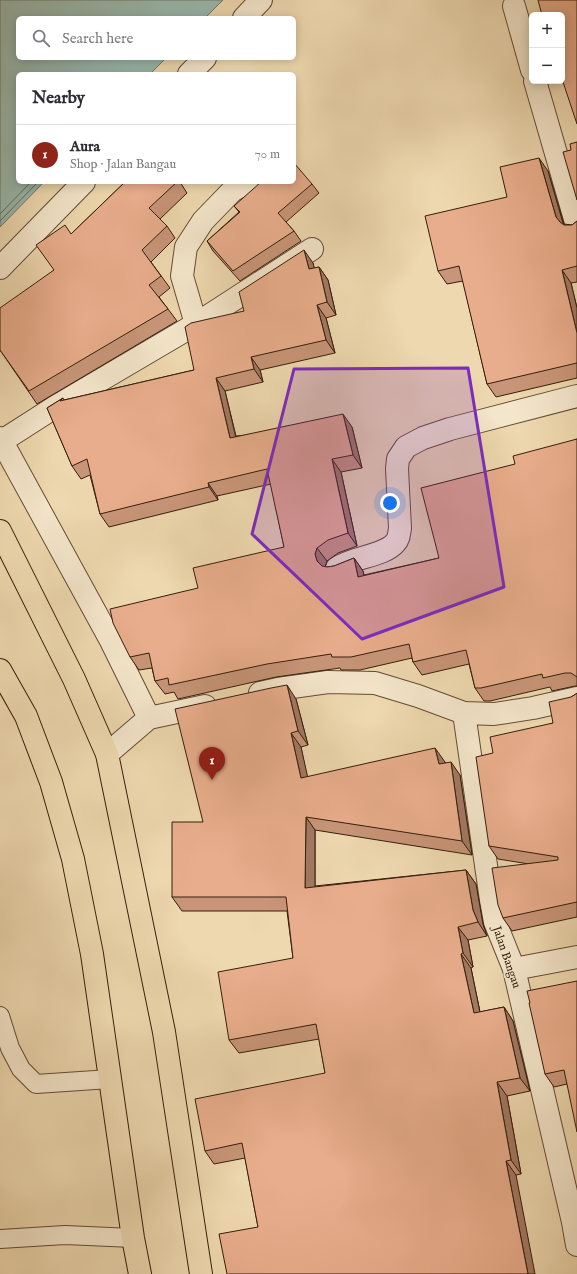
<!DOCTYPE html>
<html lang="en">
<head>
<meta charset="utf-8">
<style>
	body { margin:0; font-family:"IM FELL English",serif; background:#f2f2f3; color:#2b2b33 }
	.controls { position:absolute; right:12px; top:12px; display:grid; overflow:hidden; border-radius:6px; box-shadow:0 2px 10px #0003 }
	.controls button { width:36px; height:36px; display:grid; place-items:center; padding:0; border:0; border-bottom:1px solid #e1e1e2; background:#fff; color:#2b2b33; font:20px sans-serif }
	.you { position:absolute; left:390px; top:503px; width:14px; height:14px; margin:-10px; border:3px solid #fff; border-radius:50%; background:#1a73e8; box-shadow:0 0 0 6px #1a73e833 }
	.badge { display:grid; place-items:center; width:26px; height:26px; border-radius:50%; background:#8f2418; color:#fff; font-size:13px; font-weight:700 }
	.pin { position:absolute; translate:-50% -33px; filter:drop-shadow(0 1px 2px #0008) }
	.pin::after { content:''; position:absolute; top:21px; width:14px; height:12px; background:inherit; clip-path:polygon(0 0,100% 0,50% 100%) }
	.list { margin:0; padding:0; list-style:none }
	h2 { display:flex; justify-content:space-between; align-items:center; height:52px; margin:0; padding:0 16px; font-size:17px }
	h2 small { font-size:13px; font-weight:400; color:#7c7c81 }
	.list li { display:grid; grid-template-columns:26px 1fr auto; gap:12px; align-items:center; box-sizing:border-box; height:60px; padding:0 16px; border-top:1px solid #e1e1e2 }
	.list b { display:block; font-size:15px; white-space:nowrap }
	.list p { margin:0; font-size:13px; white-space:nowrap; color:#7c7c81 }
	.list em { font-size:13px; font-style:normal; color:#7c7c81 }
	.icon { flex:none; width:22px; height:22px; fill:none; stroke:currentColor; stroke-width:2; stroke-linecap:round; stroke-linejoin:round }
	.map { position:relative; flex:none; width:577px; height:1274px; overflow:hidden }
	.search { position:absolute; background:#fff; box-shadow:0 2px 10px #0003; left:16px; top:16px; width:280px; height:44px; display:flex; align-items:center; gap:10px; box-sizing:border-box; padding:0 14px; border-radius:6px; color:#7c7c81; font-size:15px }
	.panel { position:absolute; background:#fff; box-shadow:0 2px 10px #0003; left:16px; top:72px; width:280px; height:112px; border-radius:6px }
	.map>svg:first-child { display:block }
	.water { fill:#99b9ae; stroke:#717b6d }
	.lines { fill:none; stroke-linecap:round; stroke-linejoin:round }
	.shore { stroke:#686c5c; stroke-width:1 }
	.service-casing { stroke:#644c34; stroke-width:20 }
	.minor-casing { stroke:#644c34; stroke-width:24 }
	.trunk-casing { stroke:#361e0b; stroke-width:24 }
	.service { stroke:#f4e6cb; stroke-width:18 }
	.minor { stroke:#f4e6cb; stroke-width:22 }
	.trunk { stroke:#eed8af; stroke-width:22 }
	.wall { fill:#c89578; stroke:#361e0b }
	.shaded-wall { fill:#a27962; stroke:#361e0b }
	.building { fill:#e8ad8c; stroke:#361e0b }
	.marked { fill:#7b2cbf; fill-opacity:0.2; stroke:#7b2cbf; stroke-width:3; stroke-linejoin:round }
	.labels { text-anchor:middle; stroke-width:4; stroke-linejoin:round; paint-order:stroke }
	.street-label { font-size:12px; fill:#361e0b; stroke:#f4e6cb }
</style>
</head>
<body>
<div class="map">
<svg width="577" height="1274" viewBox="0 0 577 1274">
	<rect width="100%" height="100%" fill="#eed8af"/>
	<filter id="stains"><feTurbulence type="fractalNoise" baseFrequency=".005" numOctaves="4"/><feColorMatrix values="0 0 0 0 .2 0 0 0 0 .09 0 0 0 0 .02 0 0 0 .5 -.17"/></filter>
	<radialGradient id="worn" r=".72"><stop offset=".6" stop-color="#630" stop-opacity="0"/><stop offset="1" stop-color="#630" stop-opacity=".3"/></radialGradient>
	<polygon class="water" points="0,0 223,0 205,18 18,18 18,58 166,58 150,74 18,74 18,182 44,182 0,227"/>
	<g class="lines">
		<g class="shore">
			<polyline points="0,214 31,182"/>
			<polyline points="0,221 38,182"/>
		</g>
		<g class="service-casing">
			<g id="service">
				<polyline points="0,1016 10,1048 21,1069 36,1084 110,1079"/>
				<polyline points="0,1239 65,1235 133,1238"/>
			</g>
		</g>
		<g class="minor-casing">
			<g id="minor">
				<polyline points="514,6 532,70"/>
				<polyline points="244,18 261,0"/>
				<polyline points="189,74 205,58"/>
				<polyline points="535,81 577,226"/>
				<polyline points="0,268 84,182"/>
				<polyline points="196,324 182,276 186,247 203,221 232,191 248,182"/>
				<polyline points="0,438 110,639 149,718"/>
				<polyline points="2,441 55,407 196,324 312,249"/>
				<path d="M337,568C353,557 384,556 395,543C399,539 399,534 400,528L397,469L398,459L406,447L423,438L450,429L577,396"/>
				<polyline points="260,693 278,689 328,682 375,683 418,696 464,713 494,714 533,708 577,698"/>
				<polyline points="464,713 491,900 495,922 514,969 573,1222 577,1245"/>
				<polyline points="107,754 149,718 205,706"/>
				<polyline points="514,969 577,957"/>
			</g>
		</g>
		<g class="trunk-casing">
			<g id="trunk">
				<polyline points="0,531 74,679 107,754 164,1032 201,1274"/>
				<polyline points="0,670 26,716 51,782 73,859 92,954 133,1238 140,1274"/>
			</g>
		</g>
		<use href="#service" class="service"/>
		<use href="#minor" class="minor"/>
		<use href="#trunk" class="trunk"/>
	</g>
	<g class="wall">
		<polygon points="548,171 564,224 572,225 577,221 577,282 571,283 577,308 577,378 496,397 487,384 463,281 447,284 438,271 507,197"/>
		<polygon points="125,182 180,182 187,193 160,219 167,226 175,238 151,262 170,288 159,297 177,321 37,404 0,350 54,270 71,234"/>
		<polygon points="312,184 319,193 286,222 294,231 301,241 240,281 213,251 207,241 239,212 234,206"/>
		<polygon points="313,263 314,268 319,267 328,280 336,315 326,318 335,353 260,370 263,382 225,391 236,436 352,427 362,468 341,472 357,546 338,553 327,561 325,567 327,567 334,566 354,558 363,571 364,575 439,558 515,464 577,439 577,686 575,686 552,691 550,687 490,701 484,701 475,688 469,664 422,675 413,662 412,658 360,670 341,670 340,668 276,677 178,699 174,692 165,694 155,681 152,668 139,670 130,657 198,588 284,547 271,484 217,496 218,500 109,527 100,514 90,475 81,479 72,466 47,408 63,398 64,400 194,370 244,311"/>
		<polygon points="577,693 577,917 512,931 503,918 529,864 498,859 489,846 493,753 553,723 571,697 576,694"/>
		<polygon points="296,699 308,745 301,747 307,777 445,762 460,775 472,855 315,830 315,886 466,870 476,884 483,924 487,936 468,940 473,967 471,968 480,1012 504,1007 513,1021 530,1091 507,1096 521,1174 258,1227 245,1158 214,1164 205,1151 325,1073 319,1039 239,1053 229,1040 293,958 287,911 182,911 172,897 203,822"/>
		<polygon points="577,981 567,1084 554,1087 545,1074"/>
	</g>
	<g class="shaded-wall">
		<polygon points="539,158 548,171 565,230 556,217"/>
		<polygon points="304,250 313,263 318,282 309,269"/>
		<polygon points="319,267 328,280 336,315 327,302"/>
		<polygon points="562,270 571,283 577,308 577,333"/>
		<polygon points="317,305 326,318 335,353 326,340"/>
		<polygon points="251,357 260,370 263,382 254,369"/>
		<polygon points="216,378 225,391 239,451 230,438"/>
		<polygon points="343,414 352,427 362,468 353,455"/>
		<polygon points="332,459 341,472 357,546 348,533"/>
		<polygon points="208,483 217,496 218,500 209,487"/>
		<polygon points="317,548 327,561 325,567 326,574 317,561 315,554"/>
		<polygon points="354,558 363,571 367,590 358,577"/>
		<polygon points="287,685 296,699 308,745 298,731"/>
		<polygon points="291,733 301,747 311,792 301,778"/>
		<polygon points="435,748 445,762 448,778 439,764"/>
		<polygon points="451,762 460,775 472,855 462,841"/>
		<polygon points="306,817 315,830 315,901 305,888"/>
		<polygon points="466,870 476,884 483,924 487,936 478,922 473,910"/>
		<polygon points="458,927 468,940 473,967 463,953"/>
		<polygon points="461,954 471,968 483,1027 474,1013"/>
		<polygon points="504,1007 513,1021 530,1091 520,1078"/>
		<polygon points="497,1082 507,1096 521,1174 511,1160"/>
		<polygon points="506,1161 516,1175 535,1274 528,1274"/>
	</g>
	<g class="building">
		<polygon points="538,0 577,0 577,124 562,79 562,15 542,15"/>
		<polygon points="577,142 577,200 563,152 571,150 570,144"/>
		<polygon points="539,158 556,217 560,222 564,225 572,225 577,221 577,266 562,270 577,333 577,363 487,384 459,266 438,271 425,216 507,197 500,167"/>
		<polygon points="294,163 312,184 278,213 294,231 233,271 207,241 240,212 234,206 261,182 294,182"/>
		<polygon points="125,182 177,182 149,208 167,226 142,250 161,276 149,285 168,309 29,391 0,350 0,308 54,270 36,245 65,225 71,234"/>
		<polygon points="304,250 309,269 319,267 327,302 317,305 326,340 251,357 254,369 216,378 230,438 343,414 353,455 332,459 348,533 328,540 317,548 315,554 317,561 322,566 327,567 334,566 354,558 358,577 439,558 421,488 515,464 513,456 577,439 577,677 571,673 565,673 543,678 542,674 481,688 475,688 466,650 413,662 409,644 351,657 332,657 331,654 267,664 169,685 168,678 155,681 149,653 130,657 113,623 110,609 198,588 193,568 284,547 267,469 208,483 209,487 100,514 87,459 72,466 47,408 63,398 60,401 194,370 185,327 191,323 244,311 239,292"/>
		<polygon points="287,685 298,731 291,733 301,778 435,748 439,764 451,762 462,841 306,817 305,888 466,870 473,910 478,922 458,927 463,953 461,954 474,1013 504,1007 520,1078 497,1082 511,1160 506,1161 528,1274 227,1274 219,1234 258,1227 242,1143 205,1151 195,1099 325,1073 316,1024 229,1040 218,972 293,958 286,897 172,897 172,822 203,822 175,709 271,688"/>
		<polygon points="577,693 577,902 503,918 498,905 492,868 558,860 558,857 489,846 476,757 493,753 490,737 553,723 549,702 571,697 576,694"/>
		<polygon points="577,981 577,1132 564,1070 545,1074 529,1003 530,1003 527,991"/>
	</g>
	<path class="marked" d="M468,368L504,587L362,639L252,534L294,369Z"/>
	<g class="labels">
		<g class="street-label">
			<text transform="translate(507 957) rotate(71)" y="4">Jalan Bangau</text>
		</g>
	</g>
	<rect width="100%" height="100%" filter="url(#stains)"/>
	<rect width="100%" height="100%" fill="url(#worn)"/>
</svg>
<div class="controls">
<button>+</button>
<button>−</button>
</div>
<div class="you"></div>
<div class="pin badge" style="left:212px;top:780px">1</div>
<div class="search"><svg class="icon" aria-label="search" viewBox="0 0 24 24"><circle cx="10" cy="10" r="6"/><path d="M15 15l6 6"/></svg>Search here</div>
<section class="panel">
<h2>Nearby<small></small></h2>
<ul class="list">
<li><span class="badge">1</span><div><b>Aura</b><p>Shop · Jalan Bangau</p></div><em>70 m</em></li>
</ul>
</section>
</div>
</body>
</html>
